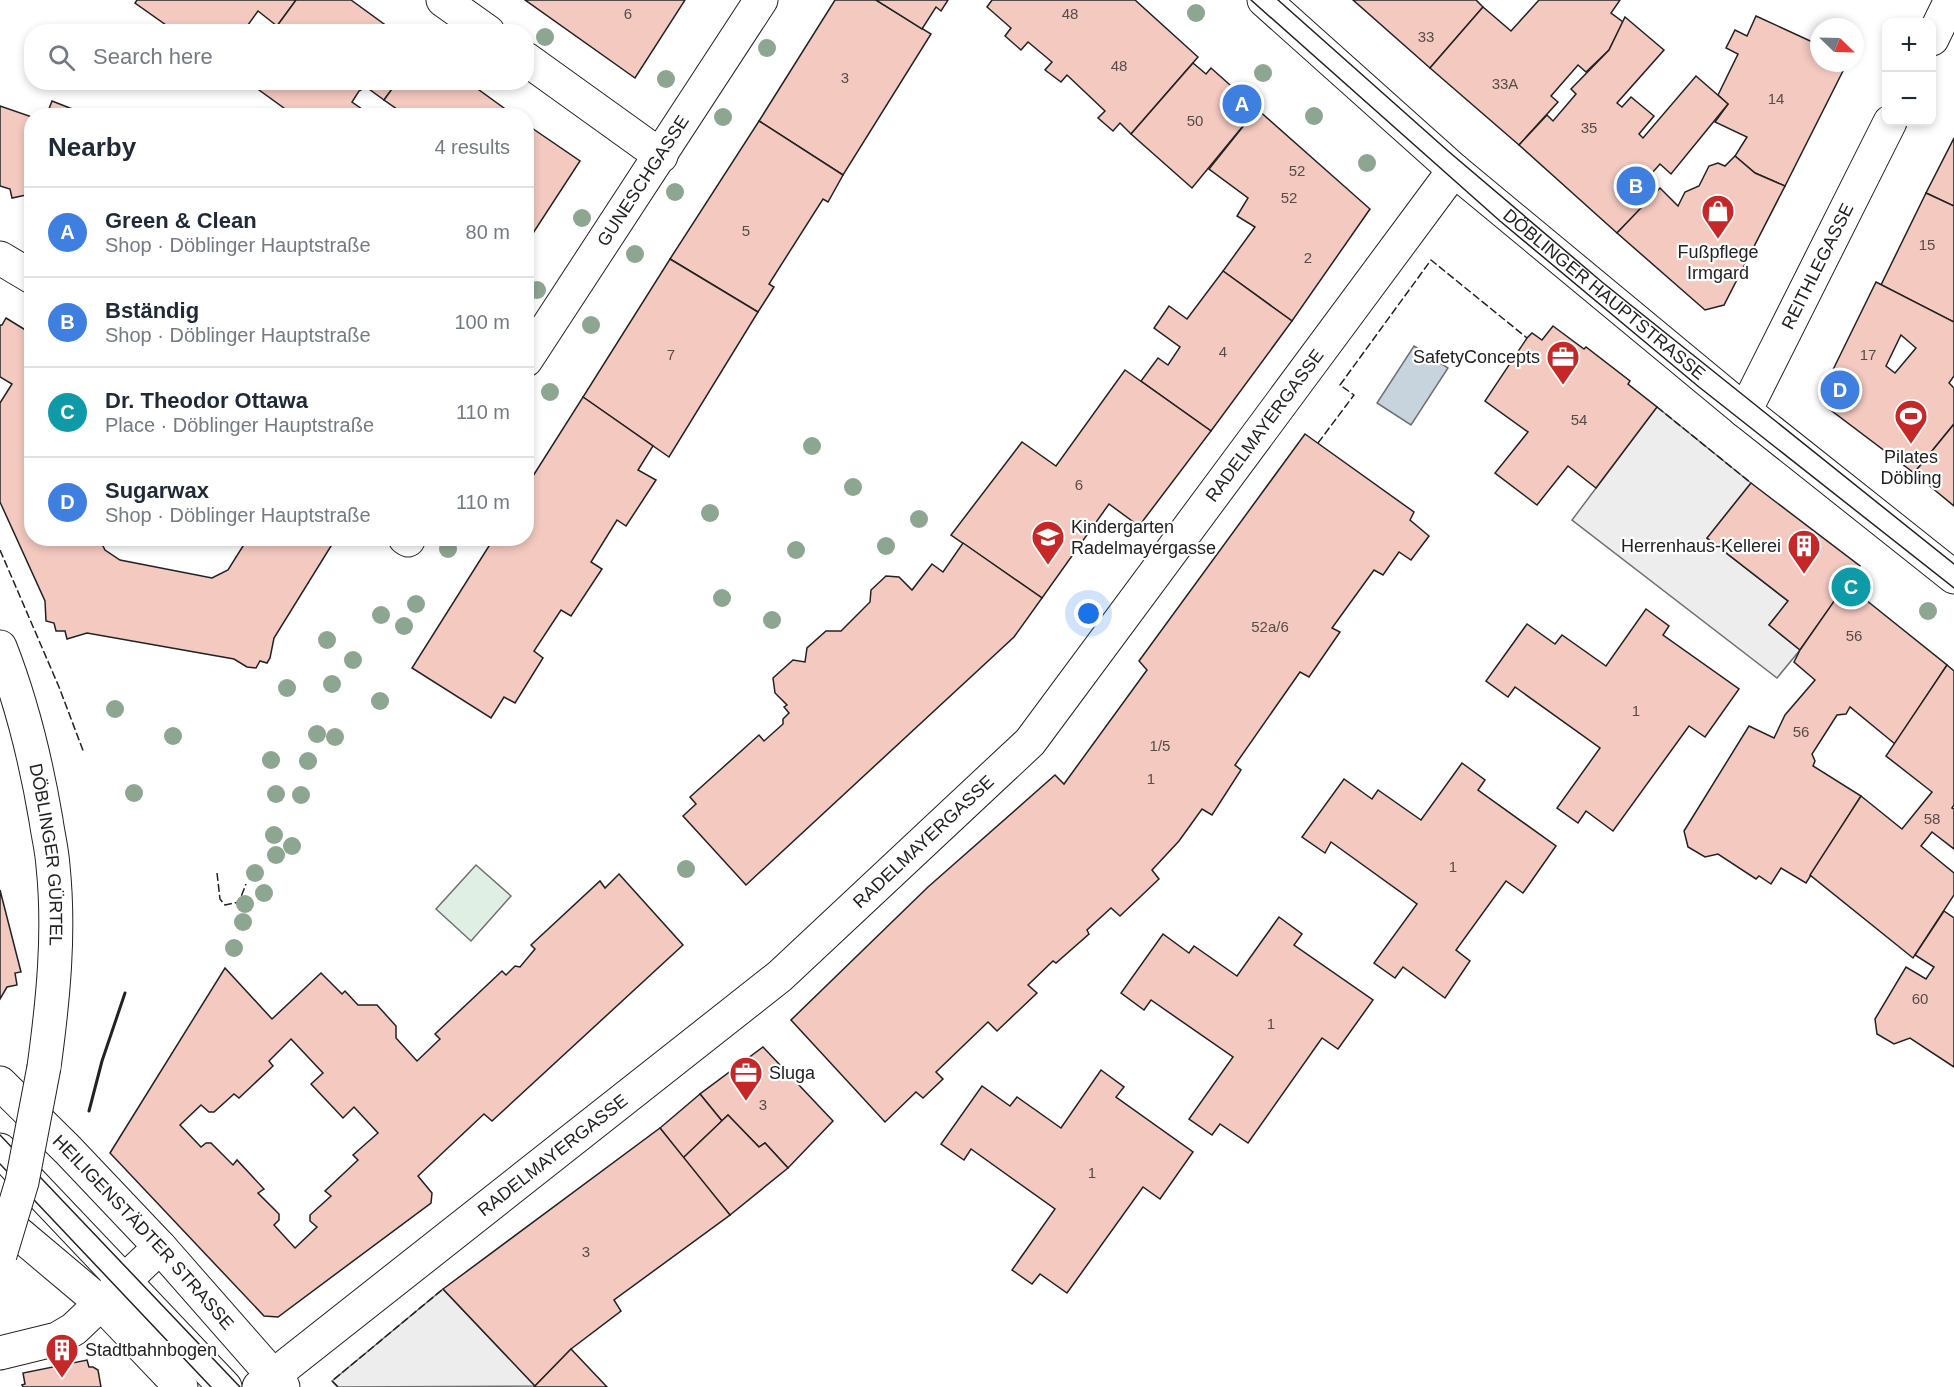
<!DOCTYPE html>
<html lang="en">
<head>
<meta charset="utf-8">
<style>
	body { margin:0; font-family:Helvetica,sans-serif; background:#f2f2f3; color:#1f2937 }
	.controls { position:absolute; right:18px; top:18px; display:grid; overflow:hidden; border-radius:12px; box-shadow:0 3px 9px #0003 }
	.controls button { width:54px; height:54px; display:grid; place-items:center; padding:0; border:0; border-bottom:2px solid #e0e1e3; background:#fff; color:#1f2937; font:30px sans-serif }
	.compass { position:absolute; left:1810px; top:18px; width:54px; height:54px; border-radius:50%; background:#fff; box-shadow:0 3px 9px #0003; rotate:113deg }
	.you { position:absolute; left:1089px; top:614px; width:21px; height:21px; margin:-15px; border:4px solid #fff; border-radius:50%; background:#1a73e8; box-shadow:0 0 0 9px #1a73e833 }
	.badge { display:grid; place-items:center; width:39px; height:39px; border-radius:50%; background:#7c3aed; color:#fff; font-size:20px; font-weight:700 }
	.pin { position:absolute; translate:-50% -50%; border:3px solid #fff; box-shadow:0 2px 6px #0006 }
	.list { margin:0; padding:0; list-style:none }
	h2 { display:flex; justify-content:space-between; align-items:center; height:78px; margin:0; padding:0 24px; font-size:26px }
	h2 small { font-size:20px; font-weight:400; color:#747a83 }
	.list li { display:grid; grid-template-columns:39px 1fr auto; gap:18px; align-items:center; box-sizing:border-box; height:90px; padding:0 24px; border-top:2px solid #e0e1e3 }
	.list b { display:block; font-size:22px; white-space:nowrap }
	.list p { margin:0; font-size:20px; white-space:nowrap; color:#747a83 }
	.list em { font-size:20px; font-style:normal; color:#747a83 }
	.icon { flex:none; width:33px; height:33px; fill:none; stroke:currentColor; stroke-width:2; stroke-linecap:round; stroke-linejoin:round }
	.map { position:relative; flex:none; width:1954px; height:1387px; overflow:hidden }
	.search { position:absolute; background:#fff; box-shadow:0 3px 9px #0003; left:24px; top:24px; width:510px; height:66px; display:flex; align-items:center; gap:15px; box-sizing:border-box; padding:0 21px; border-radius:24px; color:#747a83; font-size:22px }
	.panel { position:absolute; background:#fff; box-shadow:0 3px 9px #0003; left:24px; top:108px; width:510px; height:438px; border-radius:24px }
	.map>svg:first-child { display:block }
	.green { fill:#e0efe3; stroke:#6f6f6f; stroke-width:1.5 }
	.parking { fill:#ededed; stroke:#6f6f6f; stroke-width:1.5 }
	.water { fill:#c7d3dd; stroke:#6f6f6f; stroke-width:1.5 }
	.building { fill:#f3c9c0; stroke:#222; stroke-width:1.5; fill-rule:evenodd }
	.lines { fill:none; stroke-linecap:round; stroke-linejoin:round }
	.minor-casing { stroke:#222; stroke-width:35 }
	.major-casing { stroke:#222; stroke-width:35 }
	.minor { stroke:#fff; stroke-width:33 }
	.major { stroke:#fff; stroke-width:33 }
	.tram { stroke:#222; stroke-width:1.5 }
	.major-bridge-casing { stroke:#222; stroke-width:35; stroke-linecap:butt }
	.major-bridge { stroke:#fff; stroke-width:33 }
	.fence { stroke:#222; stroke-width:1.5; stroke-dasharray:8 3; stroke-linecap:butt }
	.wall { stroke:#222; stroke-width:3 }
	.tree { fill:#8da692 }
	.labels { text-anchor:middle; stroke-width:4.5; stroke-linejoin:round; paint-order:stroke }
	.number-label { font-size:15px; fill:#564c4a }
	.street-label { font-size:18px; fill:#222; stroke:#fff }
	.poi-label { font-size:18px; fill:#222; stroke:#fff; text-anchor:start }
</style>
</head>
<body>
<div class="map">
<svg width="1954" height="1387" viewBox="0 0 1954 1387">
	<rect width="100%" height="100%" fill="#fff"/>
	<polygon class="green" points="476,865 511,896 471,941 436,909"/>
	<g class="parking">
		<polygon points="1657,407 1751,483 1707,538 1788,601 1769,625 1800,650 1777,678 1572,520"/>
		<polygon points="443,1289 535,1386 338,1387 332,1381"/>
	</g>
	<polygon class="water" points="1414,346 1448,368 1411,425 1377,403"/>
	<g class="building">
		<polygon points="137,0 296,0 277,26 258,11 245,29 249,32 176,32 135,3"/>
		<polygon points="296,0 351,0 395,32 285,32 277,26"/>
		<polygon points="525,0 685,0 635,78"/>
		<polygon points="835,0 876,0 931,34 843,175 759,121"/>
		<polygon points="876,0 948,0 941,11 936,7 922,29"/>
		<polygon points="992,0 1135,0 1198,57 1131,134 1120,123 1113,131 1098,118 1105,111 1067,75 1061,82 1045,70 1052,62 1028,42 1021,50 1005,36 1011,28 987,7"/>
		<polygon points="1353,0 1476,0 1483,7 1430,68"/>
		<polygon points="1539,0 1620,0 1611,13 1623,22 1609,50 1586,72 1578,65 1551,96 1558,102 1519,145 1430,68 1483,7 1511,31"/>
		<polygon points="1756,16 1819,45 1819,63 1847,63 1785,186 1755,173 1735,156 1747,137 1715,122 1728,104 1718,95 1738,54 1726,48 1735,30 1747,36"/>
		<polygon points="1625,17 1664,50 1617,103 1622,107 1631,97 1654,116 1639,134 1643,138 1696,76 1728,104 1671,174 1660,164 1644,182 1655,194 1617,233 1519,145 1547,115 1553,121 1576,94 1571,89 1609,50"/>
		<polygon points="1193,63 1206,74 1211,68 1257,109 1192,188 1131,134"/>
		<polygon points="248,82 397,82 384,100 366,87 359,91 352,102 372,116 295,116"/>
		<polygon points="397,82 468,82 515,116 401,116 401,112 384,100"/>
		<polygon points="52,101 80,112 79,116 37,116 39,111 47,114"/>
		<polygon points="0,106 32,117 32,198 26,195 12,198 10,189 0,186"/>
		<polygon points="1257,109 1370,209 1292,321 1223,271 1255,227 1237,216 1248,198 1209,169"/>
		<polygon points="759,121 843,175 828,202 823,199 769,284 774,287 758,312 670,259"/>
		<polygon points="526,124 580,161 526,244"/>
		<polygon points="1954,138 1954,206 1926,193"/>
		<polygon points="1735,156 1755,173 1785,186 1724,305 1705,310 1617,233 1660,188 1678,206 1685,192 1699,186 1709,166 1718,163 1725,166"/>
		<polygon points="1926,193 1954,206 1954,322 1881,285"/>
		<polygon points="670,259 758,312 669,457 583,397"/>
		<polygon points="1223,271 1292,321 1211,431 1141,381 1158,358 1168,365 1180,347 1154,328 1169,306 1187,319"/>
		<path d="M1876,282L1954,322V376L1949,383L1954,388V424L1914,473L1828,408L1824,388ZM1901,335L1916,348L1895,373L1886,366Z"/>
		<polygon points="6,318 32,334 32,538 99,538 105,550 120,560 212,578 228,570 248,538 336,538 274,638 270,658 267,663 260,661 256,668 247,667 234,659 87,633 67,639 65,631 56,631 54,623 46,621 45,601 0,502 0,403 12,384 0,377 0,325 2,325"/>
		<polygon points="1553,326 1584,349 1586,347 1630,381 1628,384 1657,407 1596,488 1568,466 1537,505 1495,473 1528,432 1485,401 1527,338 1532,333 1542,340"/>
		<polygon points="1125,370 1211,431 1139,526 1109,504 1042,598 951,535 1022,442 1056,466"/>
		<polygon points="583,397 653,446 638,470 656,480 626,526 617,520 591,562 602,569 571,616 561,610 534,651 543,658 515,703 504,697 491,718 412,668 494,538 526,538 526,487"/>
		<polygon points="1954,424 1954,506 1914,473"/>
		<polygon points="1305,434 1414,512 1410,520 1429,536 1411,560 1399,552 1383,575 1374,570 1332,628 1340,632 1309,677 1300,672 1235,765 1241,770 1212,815 1202,809 1179,841 1152,870 1159,879 1120,916 1111,908 1087,930 1089,934 1056,963 1053,961 1028,985 1037,993 997,1031 988,1022 936,1072 943,1079 923,1098 916,1092 885,1122 791,1020 928,887 1055,775 1064,784 1147,670 1139,661"/>
		<polygon points="1751,483 1860,566 1800,650 1769,625 1788,601 1707,538"/>
		<polygon points="963,543 1042,598 1014,637 746,885 683,816 696,804 690,797 759,735 764,741 783,724 783,719 789,713 784,707 787,705 775,693 773,678 793,660 805,662 807,648 826,631 841,631 870,602 871,590 886,576 899,577 912,590 932,564 943,572"/>
		<polygon points="1846,584 1947,665 1895,744 1850,707 1846,714 1837,715 1812,754 1815,761 1813,766 1861,796 1806,883 1781,868 1771,884 1759,876 1756,879 1718,854 1705,857 1688,847 1684,831 1749,726 1774,738 1785,715 1815,680 1794,662 1800,650"/>
		<polygon points="1646,609 1669,626 1663,635 1739,689 1705,737 1689,726 1613,831 1586,811 1578,823 1557,808 1600,748 1515,687 1508,697 1486,681 1527,624 1555,644 1562,635 1606,666"/>
		<polygon points="1947,665 1954,671 1954,805 1952,808 1954,809 1954,849 1932,832 1921,846 1954,873 1954,895 1913,958 1810,875 1861,796 1902,829 1932,792 1886,756"/>
		<polygon points="1462,763 1485,780 1478,790 1556,846 1523,893 1506,881 1456,950 1470,961 1445,998 1403,967 1395,978 1374,963 1417,904 1331,842 1325,853 1302,837 1344,779 1372,799 1378,790 1421,820"/>
		<path d="M619,874L683,945L492,1121L484,1114L418,1176L432,1193L431,1203L278,1317L264,1316L110,1153L225,968L272,1019L321,973L342,994L345,991L358,1005H377L396,1026V1038L417,1061L440,1039L435,1034L502,971L506,975L515,966L520,967L535,949L531,945L600,881L605,888ZM291,1039L323,1073L311,1084L343,1118L354,1107L378,1133L353,1155L358,1160L325,1191L331,1196L310,1215V1221L317,1227L295,1248L274,1225L279,1220V1214L258,1193L264,1189L237,1160L233,1165L211,1143H206L201,1147L180,1125L201,1105L209,1112H214L234,1094L239,1098L273,1066L269,1061Z"/>
		<polygon points="0,890 21,972 15,973 17,985 7,987 0,999"/>
		<polygon points="1944,911 1954,918 1954,1067 1910,1038 1894,1044 1877,1034 1875,1019 1906,967 1926,979 1934,967 1915,955"/>
		<polygon points="1279,917 1302,934 1294,945 1373,1000 1338,1049 1322,1038 1248,1143 1220,1124 1212,1135 1189,1119 1233,1057 1151,1000 1144,1010 1121,993 1163,934 1189,953 1194,946 1237,976"/>
		<polygon points="763,1047 833,1121 788,1168 765,1143 759,1147 728,1115 722,1121 700,1094"/>
		<polygon points="1101,1070 1124,1087 1116,1097 1193,1152 1160,1199 1143,1187 1067,1293 1040,1274 1032,1284 1012,1270 1055,1209 971,1149 964,1160 941,1144 982,1086 1010,1106 1017,1097 1061,1128"/>
		<polygon points="700,1094 722,1121 683,1158 660,1128"/>
		<polygon points="728,1115 759,1147 765,1143 788,1168 730,1215 683,1158"/>
		<polygon points="660,1128 730,1215 614,1300 621,1311 571,1349 535,1386 443,1289"/>
		<polygon points="571,1349 607,1387 534,1387 535,1386"/>
		<polygon points="87,1360 89,1367 93,1367 98,1370 101,1387 23,1387 22,1385 25,1384 23,1373"/>
	</g>
	<g class="lines">
		<g class="minor-casing">
			<g id="minor">
				<polyline points="443,0 488,32"/>
				<polyline points="1932,39 1951,0"/>
				<polyline points="526,59 661,156"/>
				<polyline points="0,258 32,277"/>
				<path id="s1" d="M526,360L761,0"/>
				<path id="s2" d="M1745,411L1890,122"/>
				<polyline points="405,538 408,540 409,538"/>
				<polyline points="0,1150 225,1387"/>
				<polyline points="0,1353 57,1339 74,1329 160,1247"/>
				<path id="s3" d="M259,1387L780,976L1030,742L1454,170"/>
			</g>
		</g>
		<g class="major-casing">
			<g id="major">
				<path id="s4" d="M1264,0L1454,170L1745,411L1954,577"/>
				<path id="s5" d="M0,647C22,703 36,761 46,820C48,835 52,850 53,866C60,933 53,1001 44,1067"/>
				<path id="s6" d="M0,1083L68,1150L160,1247L283,1387"/>
				<polyline points="0,1218 101,1303 181,1387"/>
			</g>
		</g>
		<use href="#minor" class="minor"/>
		<use href="#major" class="major"/>
		<g class="tram">
			<polyline points="1251,0 1500,221 1699,387 1954,588"/>
			<polyline points="1278,0 1448,151 1602,282 1954,564"/>
			<polyline points="0,1135 240,1387"/>
			<polyline points="0,1164 211,1387"/>
		</g>
		<g class="major-bridge-casing">
			<polyline id="major-bridge" points="0,1255 22,1182 44,1067"/>
		</g>
		<use href="#major-bridge" class="major-bridge"/>
		<g class="fence">
			<polyline points="1657,407 1751,483"/>
			<polyline points="1318,443 1354,395 1340,385 1431,260 1527,338"/>
			<polyline points="0,550 59,687 84,753"/>
			<polyline points="217,873 220,899 225,905 239,902 246,884"/>
			<polyline points="338,1387 332,1381 443,1289"/>
		</g>
		<polyline class="wall" points="89,1111 102,1061 125,993"/>
	</g>
	<g class="tree">
		<circle cx="1196" cy="13" r="9"/>
		<circle cx="545" cy="37" r="9"/>
		<circle cx="767" cy="48" r="9"/>
		<circle cx="1263" cy="73" r="9"/>
		<circle cx="666" cy="79" r="9"/>
		<circle cx="1314" cy="116" r="9"/>
		<circle cx="723" cy="117" r="9"/>
		<circle cx="1367" cy="163" r="9"/>
		<circle cx="675" cy="192" r="9"/>
		<circle cx="582" cy="218" r="9"/>
		<circle cx="635" cy="254" r="9"/>
		<circle cx="537" cy="290" r="9"/>
		<circle cx="591" cy="325" r="9"/>
		<circle cx="550" cy="392" r="9"/>
		<circle cx="812" cy="446" r="9"/>
		<circle cx="853" cy="487" r="9"/>
		<circle cx="710" cy="513" r="9"/>
		<circle cx="919" cy="519" r="9"/>
		<circle cx="886" cy="546" r="9"/>
		<circle cx="448" cy="549" r="9"/>
		<circle cx="796" cy="550" r="9"/>
		<circle cx="722" cy="598" r="9"/>
		<circle cx="416" cy="604" r="9"/>
		<circle cx="1928" cy="611" r="9"/>
		<circle cx="381" cy="615" r="9"/>
		<circle cx="772" cy="620" r="9"/>
		<circle cx="404" cy="626" r="9"/>
		<circle cx="327" cy="640" r="9"/>
		<circle cx="353" cy="660" r="9"/>
		<circle cx="332" cy="684" r="9"/>
		<circle cx="287" cy="688" r="9"/>
		<circle cx="380" cy="701" r="9"/>
		<circle cx="115" cy="709" r="9"/>
		<circle cx="317" cy="734" r="9"/>
		<circle cx="173" cy="736" r="9"/>
		<circle cx="335" cy="737" r="9"/>
		<circle cx="271" cy="760" r="9"/>
		<circle cx="308" cy="761" r="9"/>
		<circle cx="134" cy="793" r="9"/>
		<circle cx="276" cy="794" r="9"/>
		<circle cx="301" cy="795" r="9"/>
		<circle cx="274" cy="835" r="9"/>
		<circle cx="292" cy="846" r="9"/>
		<circle cx="276" cy="855" r="9"/>
		<circle cx="686" cy="869" r="9"/>
		<circle cx="255" cy="873" r="9"/>
		<circle cx="264" cy="893" r="9"/>
		<circle cx="245" cy="904" r="9"/>
		<circle cx="243" cy="922" r="9"/>
		<circle cx="234" cy="948" r="9"/>
	</g>
	<defs>
		<g id="shop-pin" transform="scale(1.725)"><path d="M0 17L-7.5 6A9.5 9.5 0 1 1 7.5 6Z" fill="#c62828" stroke="#fff"/><path d="M-5-2.5h2.3a2.7 3.5 0 0 1 5.4 0H5L5.5 6h-11ZM-1.5-2.5h3a1.5 2.3 0 0 0-3 0Z" fill="#fff"/></g>
		<g id="office-pin" transform="scale(1.725)"><path d="M0 17L-7.5 6A9.5 9.5 0 1 1 7.5 6Z" fill="#c62828" stroke="#fff"/><path d="M-6-3h4V-5.5h4V-3h4V5H-6ZM-1-4.5V-3h2v-1.5ZM-6 0V1H6V0Z" fill="#fff"/></g>
		<g id="stadium-pin" transform="scale(1.725)"><path d="M0 17L-7.5 6A9.5 9.5 0 1 1 7.5 6Z" fill="#c62828" stroke="#fff"/><path d="M0-5a6.5 5 0 1 0 0 10a6.5 5 0 1 0 0-10ZM-3.5-1.8h7v3.6h-7Z" fill="#fff"/></g>
		<g id="school-pin" transform="scale(1.725)"><path d="M0 17L-7.5 6A9.5 9.5 0 1 1 7.5 6Z" fill="#c62828" stroke="#fff"/><path d="M0-5L7-2L0 1L-7-2ZM-4 1L0 2.5L4 1V4Q0 6-4 4Z" fill="#fff"/></g>
		<g id="building-pin" transform="scale(1.725)"><path d="M0 17L-7.5 6A9.5 9.5 0 1 1 7.5 6Z" fill="#c62828" stroke="#fff"/><path d="M-4-6H4V6H1V3H-1V6H-4ZM-2.5-4.3h1.7v1.8h-1.7ZM.8-4.3h1.7v1.8H.8ZM-2.5-1h1.7V.8h-1.7ZM.8-1h1.7V.8H.8Z" fill="#fff"/></g>
	</defs>
	<g fill-rule="evenodd">
		<use href="#shop-pin" x="1718" y="211"/>
		<use href="#office-pin" x="1563" y="357"/>
		<use href="#stadium-pin" x="1911" y="416"/>
		<use href="#school-pin" x="1048" y="537"/>
		<use href="#building-pin" x="1804" y="546"/>
		<use href="#office-pin" x="746" y="1073"/>
		<use href="#building-pin" x="62" y="1350"/>
	</g>
	<g class="labels">
		<g class="number-label">
			<text x="628" y="19">6</text>
			<text x="1070" y="19">48</text>
			<text x="1426" y="42">33</text>
			<text x="1119" y="71">48</text>
			<text x="845" y="83">3</text>
			<text x="1505" y="89">33A</text>
			<text x="1776" y="104">14</text>
			<text x="1195" y="126">50</text>
			<text x="1589" y="133">35</text>
			<text x="1297" y="176">52</text>
			<text x="1289" y="203">52</text>
			<text x="746" y="236">5</text>
			<text x="1927" y="250">15</text>
			<text x="1308" y="263">2</text>
			<text x="1223" y="357">4</text>
			<text x="671" y="360">7</text>
			<text x="1868" y="360">17</text>
			<text x="1579" y="425">54</text>
			<text x="1079" y="490">6</text>
			<text x="1270" y="632">52a/6</text>
			<text x="1854" y="641">56</text>
			<text x="1636" y="716">1</text>
			<text x="1801" y="737">56</text>
			<text x="1160" y="751">1/5</text>
			<text x="1151" y="784">1</text>
			<text x="1932" y="824">58</text>
			<text x="1453" y="872">1</text>
			<text x="1920" y="1004">60</text>
			<text x="1271" y="1029">1</text>
			<text x="763" y="1110">3</text>
			<text x="1092" y="1178">1</text>
			<text x="586" y="1257">3</text>
		</g>
		<g class="street-label">
			<text dy="6" stroke="none"><textPath href="#s1" startOffset="214">GUNESCHGASSE</textPath></text>
			<text dy="6" stroke="none"><textPath href="#s2" startOffset="162">REITHLEGASSE</textPath></text>
			<text dy="6" stroke="none"><textPath href="#s4" startOffset="450">DÖBLINGER HAUPTSTRASSE</textPath></text>
			<text dy="6" stroke="none"><textPath href="#s3" startOffset="1400">RADELMAYERGASSE</textPath></text>
			<text dy="6" stroke="none"><textPath href="#s3" startOffset="860">RADELMAYERGASSE</textPath></text>
			<text dy="6" stroke="none"><textPath href="#s5" startOffset="214">DÖBLINGER GÜRTEL</textPath></text>
			<text dy="6" stroke="none"><textPath href="#s3" startOffset="374">RADELMAYERGASSE</textPath></text>
			<text dy="6" stroke="none"><textPath href="#s6" startOffset="207">HEILIGENSTÄDTER STRASSE</textPath></text>
		</g>
		<g class="poi-label">
			<text x="1718" y="258" text-anchor="middle">Fußpflege<tspan x="1718" dy="21">Irmgard</tspan></text>
			<text x="1540" y="363" text-anchor="end">SafetyConcepts</text>
			<text x="1911" y="463" text-anchor="middle">Pilates<tspan x="1911" dy="21">Döbling</tspan></text>
			<text x="1071" y="533">Kindergarten<tspan x="1071" dy="21">Radelmayergasse</tspan></text>
			<text x="1781" y="552" text-anchor="end">Herrenhaus-Kellerei</text>
			<text x="769" y="1079">Sluga</text>
			<text x="85" y="1356">Stadtbahnbogen</text>
		</g>
	</g>
</svg>
<div class="controls">
<button>+</button>
<button>−</button>
</div>
<svg class="compass" viewBox="-18 -18 36 36"><path d="M0-13l5 13h-10z" fill="#e53935"/><path d="M0 13l5-13h-10z" fill="#747a83"/></svg>
<div class="you"></div>
<div class="pin badge" style="left:1242px;top:104px;background:#3f7fe0">A</div>
<div class="pin badge" style="left:1636px;top:186px;background:#3f7fe0">B</div>
<div class="pin badge" style="left:1851px;top:587px;background:#0f9aa8">C</div>
<div class="pin badge" style="left:1840px;top:390px;background:#3f7fe0">D</div>
<div class="search"><svg class="icon" aria-label="search" viewBox="0 0 24 24"><circle cx="10" cy="10" r="6"/><path d="M15 15l6 6"/></svg>Search here</div>
<section class="panel">
<h2>Nearby<small>4 results</small></h2>
<ul class="list">
<li><span class="badge" style="background:#3f7fe0">A</span><div><b>Green &amp; Clean</b><p>Shop · Döblinger Hauptstraße</p></div><em>80 m</em></li>
<li><span class="badge" style="background:#3f7fe0">B</span><div><b>Bständig</b><p>Shop · Döblinger Hauptstraße</p></div><em>100 m</em></li>
<li><span class="badge" style="background:#0f9aa8">C</span><div><b>Dr. Theodor Ottawa</b><p>Place · Döblinger Hauptstraße</p></div><em>110 m</em></li>
<li><span class="badge" style="background:#3f7fe0">D</span><div><b>Sugarwax</b><p>Shop · Döblinger Hauptstraße</p></div><em>110 m</em></li>
</ul>
</section>
</div>
</body>
</html>
